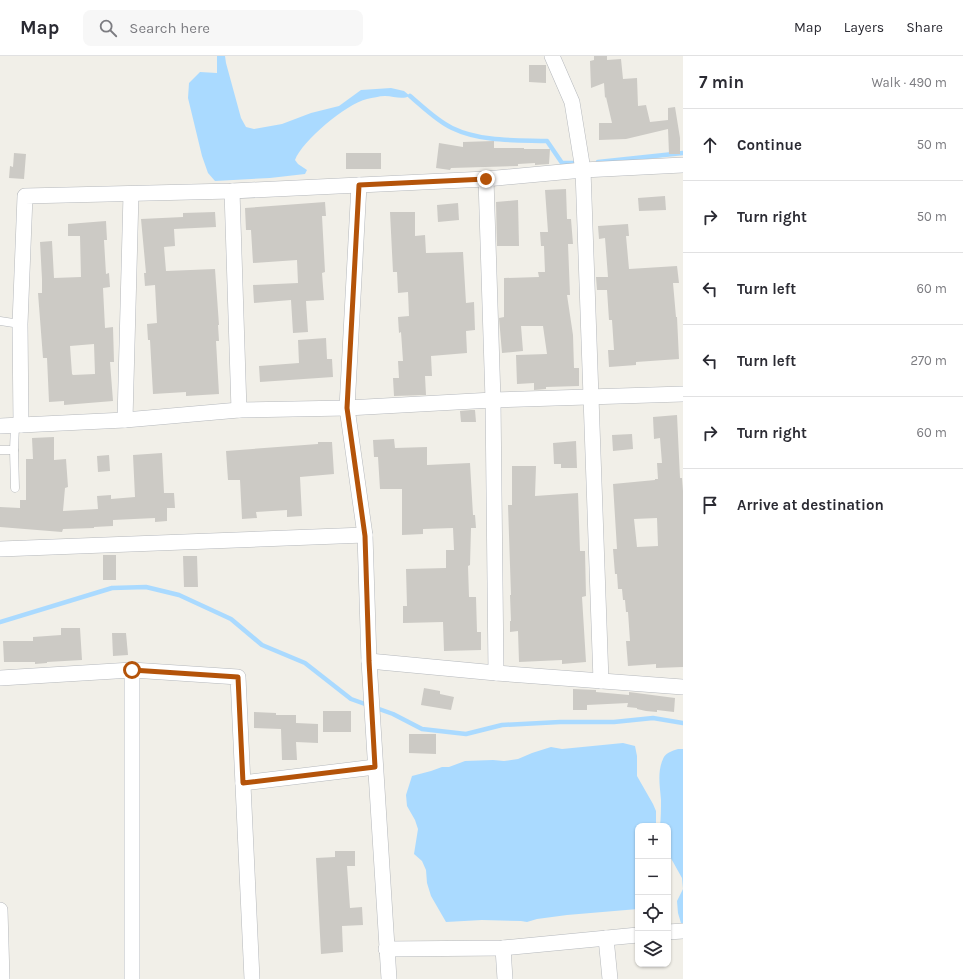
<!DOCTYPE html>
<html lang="en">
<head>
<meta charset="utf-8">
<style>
	body { margin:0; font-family:Karla,sans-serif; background:#f7f7f7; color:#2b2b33 }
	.controls { position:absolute; right:12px; bottom:12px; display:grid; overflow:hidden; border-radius:8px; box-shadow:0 1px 3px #0004 }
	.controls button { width:36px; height:36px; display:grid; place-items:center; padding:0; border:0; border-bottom:1px solid #e1e1e2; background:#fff; color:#2b2b33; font:20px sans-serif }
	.stop { position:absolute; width:12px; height:12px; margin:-9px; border:3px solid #b45309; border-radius:50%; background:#fff }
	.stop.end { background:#b45309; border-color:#fff; box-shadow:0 1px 4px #0008 }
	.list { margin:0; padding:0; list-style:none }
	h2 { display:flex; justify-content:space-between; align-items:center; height:52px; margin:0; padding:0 16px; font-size:17px }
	h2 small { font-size:13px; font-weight:400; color:#7c7c81 }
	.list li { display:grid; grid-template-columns:26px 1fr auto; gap:12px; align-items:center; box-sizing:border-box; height:72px; padding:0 16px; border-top:1px solid #e1e1e2 }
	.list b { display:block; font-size:15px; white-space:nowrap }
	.list em { font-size:13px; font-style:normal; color:#7c7c81 }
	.icon { flex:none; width:22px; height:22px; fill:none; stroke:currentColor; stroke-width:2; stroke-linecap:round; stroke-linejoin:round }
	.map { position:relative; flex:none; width:683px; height:923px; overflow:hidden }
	header { display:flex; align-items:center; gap:24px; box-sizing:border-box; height:56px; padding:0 20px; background:#fff; border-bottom:1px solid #e1e1e2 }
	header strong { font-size:19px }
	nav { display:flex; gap:22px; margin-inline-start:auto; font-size:14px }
	.search { width:280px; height:36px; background:#f7f7f7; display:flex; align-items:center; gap:10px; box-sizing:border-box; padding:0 14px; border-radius:8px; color:#7c7c81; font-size:15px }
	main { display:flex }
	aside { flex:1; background:#fff }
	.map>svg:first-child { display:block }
	.water { fill:#aadaff }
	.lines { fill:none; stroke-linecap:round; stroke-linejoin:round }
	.stream { stroke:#aadaff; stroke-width:4.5 }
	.building { fill:#cccac5; fill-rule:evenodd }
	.lane-casing { stroke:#b5b8bc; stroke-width:9 }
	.street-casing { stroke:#b5b8bc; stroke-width:16 }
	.lane { stroke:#fff; stroke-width:8 }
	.street { stroke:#fff; stroke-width:15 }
	.route { stroke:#b45309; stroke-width:5 }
</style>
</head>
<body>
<header>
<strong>Map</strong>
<div class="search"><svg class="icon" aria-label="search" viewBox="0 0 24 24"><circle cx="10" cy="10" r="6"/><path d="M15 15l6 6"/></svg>Search here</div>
<nav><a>Map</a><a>Layers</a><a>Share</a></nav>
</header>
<main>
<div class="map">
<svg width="683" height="923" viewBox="0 0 683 923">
	<rect width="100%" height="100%" fill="#f1efe8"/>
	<g class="water">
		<path d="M217,0H225L226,7L241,62L246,71L254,73L282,68L311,57L339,50L361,34L391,32L404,35L410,40C401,44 394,40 385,40C379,40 373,42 367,43C346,48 302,85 295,104L298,108L307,114L305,118L270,122L215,125L208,117L202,100L188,42L189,27L200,16L217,17Z"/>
		<polygon points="623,687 635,690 637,700 637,720 653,748 656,755 656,770 638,770 638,853 567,859 537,863 527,866 521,865 482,864 446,866 431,840 427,827 426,814 422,805 414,798 418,773 415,764 407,750 406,739 412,720 431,715 442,711 449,711 465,705 493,704 504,705 518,703 532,697 551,691 562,693"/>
		<path d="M678,693H683V874L678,857L677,845L683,833L682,822L668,797V770H660C661,761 661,753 661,744C660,731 657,716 663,703C665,697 672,695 678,693Z"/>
	</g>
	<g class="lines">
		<g class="stream">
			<path d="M410,40C423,51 437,65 452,72C481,86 516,84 547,85L562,107H580"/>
			<polyline points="598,106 683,97"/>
			<polyline points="0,566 112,532 146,531 179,539 231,563 262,589 305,607 351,643 393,658 422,673 466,678 502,669 560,666 614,666 653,662 683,667"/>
		</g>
	</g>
	<g class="building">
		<polygon points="594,0 607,0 607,4 621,3 623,23 637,22 638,50 646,49 650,66 668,64 668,52 675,51 680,82 680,98 669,98 668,73 626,83 599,84 599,67 612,67 606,41 605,42 604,27 591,32 590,5 594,4"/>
		<polygon points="529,9 546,9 546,27 529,26"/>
		<polygon points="494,85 494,92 524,92 524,93 550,93 549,108 535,109 535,107 518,108 518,110 451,112 450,114 436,112 439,87 463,91 463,86"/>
		<polygon points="14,97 26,98 24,123 9,122 10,110 13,111"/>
		<rect x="346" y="97" width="35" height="16"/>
		<polygon points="566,133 567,163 571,163 573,188 568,188 570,239 567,239 573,279 574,312 579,312 579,330 546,331 546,333 534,334 534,327 517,328 516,299 547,298 543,270 521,270 523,295 502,297 499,262 504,261 504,222 539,221 538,216 545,216 544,190 541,190 540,176 548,176 545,134"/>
		<polygon points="665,140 666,154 639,155 638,142"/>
		<polygon points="518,144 519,190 497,190 496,146"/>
		<polygon points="325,146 326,160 322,160 325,216 322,217 324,244 306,245 308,276 293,277 291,244 254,247 253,229 298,227 297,204 253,207 251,174 246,174 245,152"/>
		<polygon points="458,147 459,164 438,166 437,149"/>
		<polygon points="215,156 216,171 174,173 175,190 164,191 166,215 215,213 219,269 218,269 219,285 216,285 219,338 186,340 186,336 153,338 150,284 148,284 147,268 157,267 155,229 145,230 144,217 146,217 141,163 183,161 183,157"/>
		<polygon points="390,156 415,156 415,180 425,179 426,197 463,196 466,247 474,246 475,274 466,275 467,297 431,300 432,320 425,320 426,339 394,340 393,322 399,322 398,305 403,305 401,276 399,277 398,261 409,260 408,236 398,237 397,216 393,216"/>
		<path d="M106,165L107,184H104L106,218L109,217L110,231L103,232L105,272L113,271L114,306H110L113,345L64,349V345L49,346L47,302H43L38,237H42V223L40,186L52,185L54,222L81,221L80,180H68V168ZM94,288L95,318L73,319L72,318L70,290Z"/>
		<polygon points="628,168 629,180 626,180 629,213 677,210 679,227 673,227 676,261 677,261 679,303 636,306 636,309 609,311 608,294 614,294 612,264 609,264 607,234 597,234 596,221 608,221 605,182 599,183 598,170"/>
		<polygon points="326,282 327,303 332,303 333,321 260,326 259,310 299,307 298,284"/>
		<polygon points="471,354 475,354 476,366 461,366 460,355"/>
		<path d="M677,359L680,422H682L683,435V611L656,612V608L628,610L626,585H630L628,556H626L625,544H623L622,533H618L617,518H615L613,493H617L613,428L655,424V423H658L657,407H662L660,382L654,383L653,361ZM657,462L658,490L637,491L634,463Z"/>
		<polygon points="632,378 633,393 613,395 612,379"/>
		<polygon points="54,381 54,404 66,403 68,431 65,432 63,455 98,453 97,440 111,439 111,443 135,441 133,399 162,397 164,437 174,437 175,452 167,452 167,465 155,466 155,462 113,464 113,470 94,471 94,472 63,473 62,476 0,471 0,451 20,452 20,444 26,444 26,403 33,403 32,382"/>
		<polygon points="394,383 395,392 427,391 427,409 470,407 473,459 475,459 476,472 471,472 470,509 468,510 469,541 476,541 477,576 481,576 481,594 444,595 443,566 403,567 403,550 407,550 406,513 446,512 446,494 454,494 453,472 423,473 423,478 402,479 402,433 380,433 378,401 374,401 373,384"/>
		<polygon points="576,385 577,412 561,412 561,408 554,408 553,387"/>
		<polygon points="318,386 332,386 334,418 300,421 302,460 287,461 287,454 256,456 257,462 242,463 240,424 228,424 226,395 318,388"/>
		<polygon points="109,399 110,415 98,416 97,400"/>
		<polygon points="512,410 536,410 535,440 578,437 580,495 585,495 586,540 582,541 586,606 562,608 562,604 519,606 518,575 510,576 510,565 511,565 510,539 511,539 508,449 512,449"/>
		<rect x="103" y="499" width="13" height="25"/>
		<polygon points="183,500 197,500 198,531 184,531"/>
		<polygon points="61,572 80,572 82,604 47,606 47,607 35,608 35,606 4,606 3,585 33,585 33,581 61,579"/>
		<polygon points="112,577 126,577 128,599 113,600"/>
		<polygon points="424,632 440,635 440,638 454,641 451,654 421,649"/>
		<polygon points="573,633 596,634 596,636 629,639 629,636 675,642 674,656 657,654 657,656 646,655 637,653 637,652 627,651 628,647 587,649 587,654 573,654"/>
		<rect x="323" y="655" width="28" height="21"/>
		<polygon points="254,656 276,657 276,659 296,659 296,667 318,668 318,687 296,686 297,704 282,704 281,673 254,672"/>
		<polygon points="409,678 436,678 436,698 409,697"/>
		<polygon points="335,795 355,795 355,810 347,810 350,852 362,851 363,869 342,870 343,896 321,898 316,802 335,801"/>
	</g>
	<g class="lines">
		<g class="lane-casing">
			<g id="lane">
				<polyline points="0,265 20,268"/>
				<polyline points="0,394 14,394 15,369"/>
				<polyline points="14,394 15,432"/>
			</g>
		</g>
		<g class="street-casing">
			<g id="street">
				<polyline points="552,0 572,46 583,114 601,625"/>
				<polyline points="486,123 493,344 496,617"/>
				<polyline points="359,129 347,352 365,479 369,605 389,923"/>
				<polyline points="232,135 239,354"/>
				<polyline points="125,364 131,138"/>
				<polyline points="21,369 20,268 25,140 232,135 486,123 583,114 683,109"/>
				<polyline points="0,370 125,364 239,354 347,352 493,344 683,338"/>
				<polyline points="0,493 365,479"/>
				<polyline points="369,605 496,617 683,631"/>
				<polyline points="132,614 132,923"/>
				<polyline points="0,622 132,614 238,621 252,923"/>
				<polyline points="243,727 375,711"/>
				<polyline points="0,854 2,923"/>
				<polyline points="668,876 683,875"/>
				<polyline points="606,882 610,923"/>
				<polyline points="503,892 505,923"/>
				<polyline points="386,893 503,892 638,879"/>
			</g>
		</g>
		<use href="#lane" class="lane"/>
		<use href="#street" class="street"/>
	</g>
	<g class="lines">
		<polyline class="route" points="132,614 238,621 243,727 375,711 369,605 365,480 347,352 359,129 486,123"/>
	</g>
</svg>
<div class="controls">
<button>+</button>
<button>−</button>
<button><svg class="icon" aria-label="locate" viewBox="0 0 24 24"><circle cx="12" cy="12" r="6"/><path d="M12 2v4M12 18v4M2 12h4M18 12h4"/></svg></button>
<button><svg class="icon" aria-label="layers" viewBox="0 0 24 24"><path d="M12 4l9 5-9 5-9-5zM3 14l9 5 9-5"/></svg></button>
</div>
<div class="stop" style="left:132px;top:614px"></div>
<div class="stop end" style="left:486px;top:123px"></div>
</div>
<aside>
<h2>7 min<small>Walk · 490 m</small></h2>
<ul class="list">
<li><svg class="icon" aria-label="ahead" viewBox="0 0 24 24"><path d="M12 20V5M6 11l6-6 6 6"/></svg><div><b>Continue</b></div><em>50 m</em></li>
<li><svg class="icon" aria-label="right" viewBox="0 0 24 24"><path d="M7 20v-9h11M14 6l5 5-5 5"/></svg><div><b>Turn right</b></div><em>50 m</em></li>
<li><svg class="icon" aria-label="left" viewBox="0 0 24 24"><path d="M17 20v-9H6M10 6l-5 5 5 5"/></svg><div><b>Turn left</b></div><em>60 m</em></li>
<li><svg class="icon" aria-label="left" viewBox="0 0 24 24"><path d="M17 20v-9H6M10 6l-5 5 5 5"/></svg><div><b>Turn left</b></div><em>270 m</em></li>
<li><svg class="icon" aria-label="right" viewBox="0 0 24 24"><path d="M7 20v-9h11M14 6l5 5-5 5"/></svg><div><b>Turn right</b></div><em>60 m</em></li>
<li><svg class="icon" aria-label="arrive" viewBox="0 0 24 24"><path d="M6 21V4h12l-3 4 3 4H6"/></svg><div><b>Arrive at destination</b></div></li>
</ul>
</aside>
</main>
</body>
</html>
